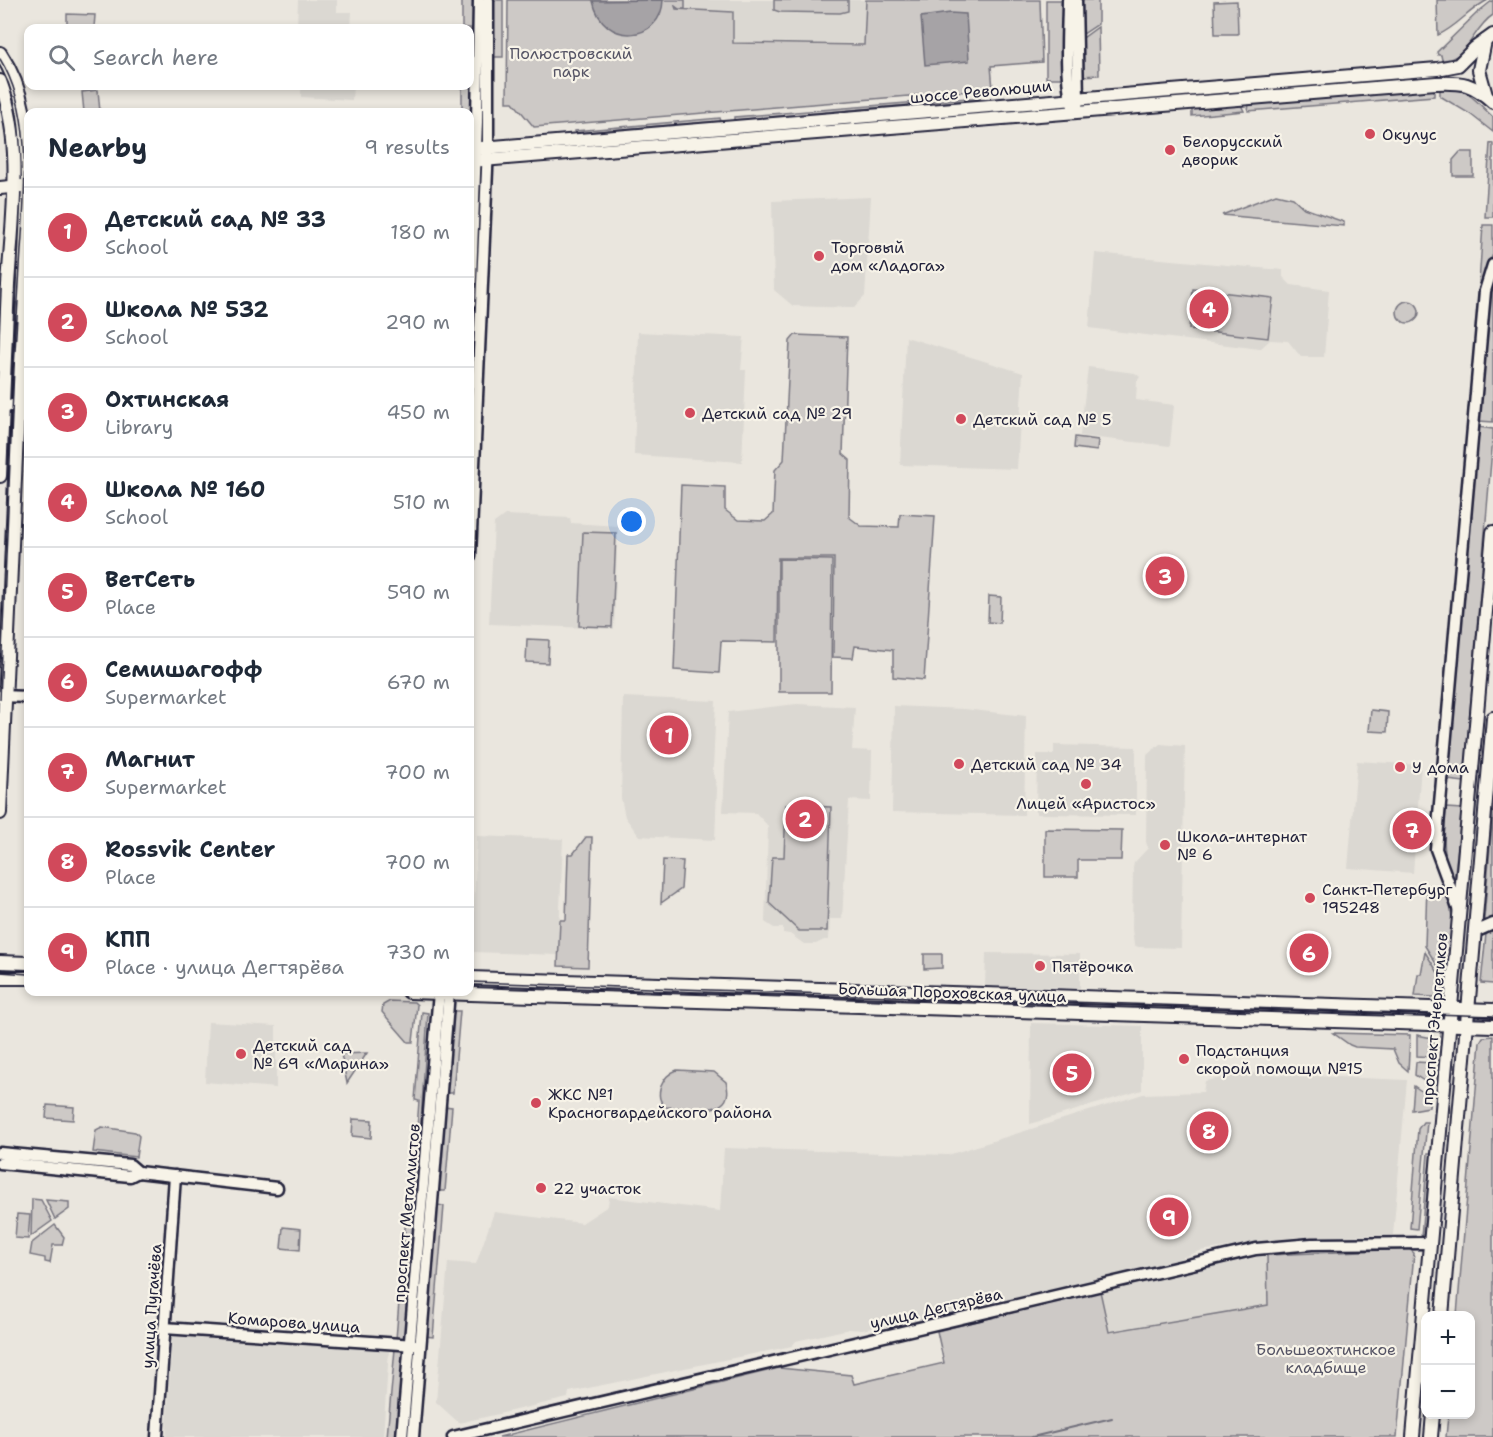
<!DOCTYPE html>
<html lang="en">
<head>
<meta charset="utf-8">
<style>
	body { margin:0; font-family:"Shantell Sans",sans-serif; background:#f2f2f3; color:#1f2937 }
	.controls { position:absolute; right:18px; bottom:18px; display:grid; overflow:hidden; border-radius:12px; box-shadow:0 3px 9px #0003 }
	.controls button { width:54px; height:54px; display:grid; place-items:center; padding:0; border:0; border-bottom:2px solid #e0e1e3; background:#fff; color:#1f2937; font:30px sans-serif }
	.you { position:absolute; left:632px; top:522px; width:21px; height:21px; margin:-15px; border:4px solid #fff; border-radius:50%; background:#1a73e8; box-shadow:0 0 0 9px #1a73e833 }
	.badge { display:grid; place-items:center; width:39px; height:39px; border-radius:50%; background:#d1495b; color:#fff; font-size:20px; font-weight:700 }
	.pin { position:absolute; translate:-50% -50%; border:3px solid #fff; box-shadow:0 2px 6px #0006 }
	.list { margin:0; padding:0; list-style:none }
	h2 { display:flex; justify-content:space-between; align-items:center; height:78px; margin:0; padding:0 24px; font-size:26px }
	h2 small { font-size:20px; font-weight:400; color:#747a83 }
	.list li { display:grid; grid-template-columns:39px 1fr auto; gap:18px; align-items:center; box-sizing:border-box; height:90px; padding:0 24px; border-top:2px solid #e0e1e3 }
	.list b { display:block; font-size:22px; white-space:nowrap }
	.list p { margin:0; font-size:20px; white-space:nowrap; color:#747a83 }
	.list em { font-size:20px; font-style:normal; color:#747a83 }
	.icon { flex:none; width:33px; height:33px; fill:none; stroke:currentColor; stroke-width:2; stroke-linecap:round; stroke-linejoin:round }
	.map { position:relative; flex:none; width:1493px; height:1437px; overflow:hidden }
	.search { position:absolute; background:#fff; box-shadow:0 3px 9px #0003; left:24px; top:24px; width:450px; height:66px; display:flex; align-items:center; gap:15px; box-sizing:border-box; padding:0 21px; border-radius:12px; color:#747a83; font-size:22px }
	.panel { position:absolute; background:#fff; box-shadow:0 3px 9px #0003; left:24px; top:108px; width:450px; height:888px; border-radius:12px }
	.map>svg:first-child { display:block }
	.built { fill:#dbd8d2 }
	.green { fill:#cdc9c6; stroke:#787680; stroke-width:1.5 }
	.water { fill:#a6a3a6; stroke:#716f7b; stroke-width:1.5 }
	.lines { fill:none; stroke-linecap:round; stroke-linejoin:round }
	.stream { stroke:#716f7b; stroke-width:2 }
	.minor-casing { stroke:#22223b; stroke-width:15 }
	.major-casing { stroke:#22223b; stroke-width:16 }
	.minor { stroke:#f7f3e8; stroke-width:10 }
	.major { stroke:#f7f3e8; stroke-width:12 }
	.tram { stroke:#22223b; stroke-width:1.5 }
	.poi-dot { fill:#d1495b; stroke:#f7f3e8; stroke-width:2 }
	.labels { text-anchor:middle; stroke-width:4.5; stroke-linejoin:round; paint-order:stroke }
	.park-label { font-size:16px; fill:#555465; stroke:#f7f3e8 }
	.street-label { font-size:16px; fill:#22223b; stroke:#f7f3e8 }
	.poi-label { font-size:16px; fill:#22223b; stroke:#f7f3e8; text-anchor:start }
</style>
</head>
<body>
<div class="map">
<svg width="1493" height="1437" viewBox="0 0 1493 1437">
	<rect width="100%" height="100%" fill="#eae6de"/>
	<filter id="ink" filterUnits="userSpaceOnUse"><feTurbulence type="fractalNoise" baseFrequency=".0167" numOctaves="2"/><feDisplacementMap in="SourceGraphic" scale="12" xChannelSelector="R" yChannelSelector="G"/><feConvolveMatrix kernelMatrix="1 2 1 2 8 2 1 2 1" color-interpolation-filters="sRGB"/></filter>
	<g filter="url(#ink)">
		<g class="built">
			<polygon points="298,0 337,0 337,12 352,12 351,28 297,28"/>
			<polygon points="673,0 866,0 865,44 734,42 734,11 679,9"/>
			<polygon points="301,86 353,86 352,100 301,97"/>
			<polygon points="871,197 865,296 854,308 793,306 774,290 772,201"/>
			<polygon points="1095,253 1283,270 1283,277 1291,285 1329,290 1324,357 1301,357 1288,341 1270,340 1260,349 1089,328"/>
			<polygon points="638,332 744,337 741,370 746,370 742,462 634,455"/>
			<polygon points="906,337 1023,373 1017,469 900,465"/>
			<polygon points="1088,367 1135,373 1140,377 1137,381 1136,400 1174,405 1170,446 1080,436"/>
			<polygon points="505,515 570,518 571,523 618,526 614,629 489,624 494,523"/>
			<polygon points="623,697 716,701 713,770 717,788 715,840 639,836 625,817 621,798"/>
			<polygon points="797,704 855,707 852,750 872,751 871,801 849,800 842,919 830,919 829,940 824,940 816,944 804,944 790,934 783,933 783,928 774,928 765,922 768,826 756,813 723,812 728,712"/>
			<polygon points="894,706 964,709 1026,716 1024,815 892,812"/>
			<polygon points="1160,744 1185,746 1181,948 1138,947 1134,945 1132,929 1133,868 1134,863 1148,848 1146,842 1147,755"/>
			<polygon points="1054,745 1136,747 1136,815 1036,814 1037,754 1054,754"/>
			<polygon points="1357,761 1421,765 1413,873 1348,868"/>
			<polygon points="477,836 563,839 558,955 472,952"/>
			<polygon points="986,953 1080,954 1080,988 985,987"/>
			<polygon points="208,1022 276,1026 276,1088 205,1082"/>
			<polygon points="1031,1023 1142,1026 1142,1090 1030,1124"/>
			<polygon points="1248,1073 1407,1080 1393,1235 1296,1237 1200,1251 1173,1261 917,1321 905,1321 862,1330 849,1329 796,1341 792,1346 569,1392 568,1398 459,1423 436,1402 448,1262 476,1264 494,1212 582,1223 608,1206 609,1197 720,1211 724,1148 948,1155 1143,1094 1203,1092 1205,1081"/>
			<polygon points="1267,1255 1268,1305 1109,1333 1100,1291"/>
			<polygon points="172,1336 389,1350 383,1437 166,1437"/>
		</g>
		<g class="green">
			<polygon points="462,0 474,0 474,41 470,41 470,28 462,28"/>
			<rect x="492" y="0" width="11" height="57"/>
			<polygon points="508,0 685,0 685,9 679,9 675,6 676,9 733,12 733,43 864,45 866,0 1040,0 1042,62 991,66 993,89 534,127 513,102 507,102"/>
			<polygon points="774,0 848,0 848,11 840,13 780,12 774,10"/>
			<rect x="1046" y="0" width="17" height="78"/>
			<polygon points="1080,0 1098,0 1098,24 1080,36"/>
			<path d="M1437,0H1488C1469,9 1457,27 1438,35Z"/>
			<path d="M1493,0V15C1472,28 1469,60 1442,60L1441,55H1438L1437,52L1478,12Z"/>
			<polygon points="1237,1 1238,34 1215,34 1214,2"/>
			<polygon points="67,14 95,15 94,28 67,28"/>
			<polygon points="1098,27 1099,75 1081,76 1080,61 1083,61 1083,38"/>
			<polygon points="470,48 474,48 472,53 472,114 470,115 470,112 466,112 462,108 462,86 470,86"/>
			<polygon points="1434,88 1434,96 1248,111 1249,104"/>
			<path d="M1440,88C1470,88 1472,98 1493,117V132L1470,114L1440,96Z"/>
			<polygon points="98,90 100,112 84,112 82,92"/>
			<polygon points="980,97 980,99 734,120 734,117"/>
			<polygon points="1241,105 1244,111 1192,116 1192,109"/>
			<polygon points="720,118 721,121 575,133 575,131"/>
			<polygon points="1490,143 1493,144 1493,217 1485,217"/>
			<polygon points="1460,152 1473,152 1473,176 1453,176 1453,160"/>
			<polygon points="1276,194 1293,198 1304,208 1344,222 1344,226 1222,215"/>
			<polygon points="1483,225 1493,225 1493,254 1481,284 1479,284"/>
			<polygon points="1493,278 1493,422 1479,421 1490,290"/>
			<polygon points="1193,289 1273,298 1268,338 1189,329"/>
			<circle cx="1408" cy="312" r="11"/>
			<polygon points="795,335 847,337 843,454 850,460 849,517 861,526 899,527 900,514 935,516 924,680 893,677 893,650 855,646 853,658 833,657 834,558 778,558 777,642 721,641 719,673 674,670 681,485 725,487 725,510 738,520 765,521 773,514 775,470 784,460 790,341"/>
			<polygon points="1478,427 1493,429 1493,437 1464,782 1448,780"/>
			<polygon points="1075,437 1098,440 1097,451 1074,448"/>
			<polygon points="583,532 616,533 612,627 579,626"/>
			<polygon points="779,559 832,560 831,692 779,692"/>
			<polygon points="989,596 1001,597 1000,623 988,622"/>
			<polygon points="527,639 549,640 548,663 526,662"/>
			<polygon points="1371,710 1388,712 1387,732 1369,731"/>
			<polygon points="786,805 831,807 827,931 799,931 769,903 772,857 784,857"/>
			<path d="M1446,808L1462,809L1454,881C1441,859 1444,833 1446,808Z"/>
			<polygon points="1493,812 1493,919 1486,922 1484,919"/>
			<polygon points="1045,829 1122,830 1121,860 1078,860 1078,877 1045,877"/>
			<polygon points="586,837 592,837 588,967 558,966 560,920 566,920 568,854 573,854"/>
			<polygon points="663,860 683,861 681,889 661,903"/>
			<path d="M1427,885L1445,888C1457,918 1451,946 1449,978H1445L1425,946Z"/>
			<polygon points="1493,930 1493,984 1481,983 1486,934"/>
			<polygon points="1425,952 1444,982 1442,994 1434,997 1415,996 1418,974 1421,974"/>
			<polygon points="924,954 942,954 942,968 924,969"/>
			<polygon points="390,1001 414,1002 417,1005 413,1042 408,1042 382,1012 383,1005"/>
			<polygon points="452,1011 460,1011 453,1093 445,1093"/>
			<polygon points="422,1012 428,1013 417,1182 410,1182 410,1172 414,1171 419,1101 415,1100"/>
			<polygon points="1333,1033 1410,1035 1408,1071 1399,1063 1393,1049 1355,1047 1350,1045"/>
			<polygon points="1417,1035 1432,1038 1435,1045 1434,1057 1417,1056"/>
			<polygon points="1493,1036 1493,1437 1446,1437 1448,1415 1470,1414 1470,1316 1457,1315 1480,1042 1483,1037"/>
			<polygon points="367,1053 347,1083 341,1054"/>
			<polygon points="1416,1062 1433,1063 1432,1080 1424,1081 1415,1075"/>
			<path d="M677,1070L714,1072L726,1082C738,1119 685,1108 666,1107C652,1096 663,1075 677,1070Z"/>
			<polygon points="1414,1086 1430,1097 1429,1107 1412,1110"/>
			<polygon points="47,1105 74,1107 73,1120 46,1118"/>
			<polygon points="444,1106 452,1107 445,1191 437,1191"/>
			<polygon points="353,1119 372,1120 371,1138 352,1136"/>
			<polygon points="1423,1122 1427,1122 1417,1229 1410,1228 1418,1129"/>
			<polygon points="102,1127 135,1132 139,1136 136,1157 93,1152 96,1130"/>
			<polygon points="1428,1153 1431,1153 1423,1234 1421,1237"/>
			<polygon points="32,1199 41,1200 52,1221 31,1236"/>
			<polygon points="46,1200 69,1202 69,1209 55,1219"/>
			<polygon points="407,1204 416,1204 405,1339 396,1339"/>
			<polygon points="436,1205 444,1206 433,1337 425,1336"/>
			<polygon points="17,1214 30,1215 28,1239 15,1238"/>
			<polygon points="55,1225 64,1237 62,1245 53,1245 50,1263 45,1262 45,1258 30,1255 32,1243"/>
			<polygon points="283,1227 301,1229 300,1250 281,1248"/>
			<polygon points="1409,1249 1414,1253 1397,1437 499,1437 779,1368 851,1375 854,1384 944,1363 937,1331 1100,1291 1109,1332 1268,1305 1267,1255"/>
			<polygon points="395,1349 404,1349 397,1437 387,1437"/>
		</g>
		<g class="water">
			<path d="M663,0C662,42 603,48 593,1Z"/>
			<polygon points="950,13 966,14 969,61 925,65 921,17"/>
		</g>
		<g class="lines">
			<polyline class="stream" points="1032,1437 1112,1418"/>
			<g class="minor-casing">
				<g id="minor">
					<path d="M1068,0C1068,32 1063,83 1075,112"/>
					<polyline points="1076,0 1078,99 1077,106"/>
					<polyline points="470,303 477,122 479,0"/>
					<polyline points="0,410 17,403 28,404"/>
					<polyline points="470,556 488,147 488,0"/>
					<polyline points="0,696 28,697"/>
					<polyline points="1459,911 1436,849 1485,291 1493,265"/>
					<polyline points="1475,932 1493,924"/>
					<polyline points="0,1153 130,1165 138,1172 130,1176 0,1163"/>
					<polyline points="138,1172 277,1188"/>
					<polyline points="164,1328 415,1345"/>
					<polyline points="157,1437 175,1176"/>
					<polyline points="402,1437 439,992"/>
					<polyline points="413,1437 449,992"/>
					<polyline points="453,1437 1256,1249 1312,1244 1430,1243"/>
				</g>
			</g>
			<g class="major-casing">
				<g id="major">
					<polyline points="1485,41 1479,70 1486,95"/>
					<path d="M0,53C28,95 27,134 28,183"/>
					<path d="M0,81C24,145 12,218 8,285C5,349 3,412 0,476"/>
					<polyline points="470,149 1437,69 1458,65 1475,48 1493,35"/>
					<path d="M470,161L1436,83C1463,82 1472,83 1493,102"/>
					<polyline points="0,188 21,186"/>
					<polyline points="0,813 28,188"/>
					<polyline points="0,962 28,963"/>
					<polyline points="0,978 28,978"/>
					<polyline points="470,978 1493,1010"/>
					<polyline points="409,992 1493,1026"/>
					<polyline points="1442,1316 1493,718"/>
					<polyline points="1413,1437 1493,532"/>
					<polyline points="1431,1437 1433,1414"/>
				</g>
			</g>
			<use href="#minor" class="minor"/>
			<use href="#major" class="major"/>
			<g class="tram">
				<path d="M0,59C33,112 25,190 21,250C19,289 16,328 14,368C9,478 5,588 0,699"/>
				<polyline points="0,972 28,974"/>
				<polyline points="470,982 1493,1016"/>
			</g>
		</g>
	</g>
	<g class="poi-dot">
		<circle cx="1370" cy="134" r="6"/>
		<circle cx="1170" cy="150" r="6"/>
		<circle cx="819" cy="256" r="6"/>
		<circle cx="690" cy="413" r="6"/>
		<circle cx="961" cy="419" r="6"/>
		<circle cx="959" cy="764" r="6"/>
		<circle cx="1400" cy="767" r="6"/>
		<circle cx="1086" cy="784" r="6"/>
		<circle cx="1165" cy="845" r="6"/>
		<circle cx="1310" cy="898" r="6"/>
		<circle cx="1040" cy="966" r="6"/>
		<circle cx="241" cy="1054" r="6"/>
		<circle cx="1184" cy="1059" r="6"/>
		<circle cx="536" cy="1103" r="6"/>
		<circle cx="541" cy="1188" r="6"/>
	</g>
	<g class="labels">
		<g class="park-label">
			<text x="571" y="59">Полюстровский<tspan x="571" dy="18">парк</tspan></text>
			<text x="1326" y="1355">Большеохтинское<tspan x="1326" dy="18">кладбище</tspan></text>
		</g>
		<g class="street-label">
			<text transform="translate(981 91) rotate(-5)" y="6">шоссе Революции</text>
			<text transform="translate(952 992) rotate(2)" y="6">Большая Пороховская улица</text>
			<text transform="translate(1434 1019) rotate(-85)" y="6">проспект Энергетиков</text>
			<text transform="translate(406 1213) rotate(-85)" y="6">проспект Металлистов</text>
			<text transform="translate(151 1306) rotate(-86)" y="6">улица Пугачёва</text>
			<text transform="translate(936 1308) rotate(-13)" y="6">улица Дегтярёва</text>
			<text transform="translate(294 1322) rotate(4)" y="6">Комарова улица</text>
		</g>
		<g class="poi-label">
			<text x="1382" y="140">Окулус</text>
			<text x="1182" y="147">Белорусский<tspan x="1182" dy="18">дворик</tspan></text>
			<text x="831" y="253">Торговый<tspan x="831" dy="18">дом «Ладога»</tspan></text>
			<text x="702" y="419">Детский сад № 29</text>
			<text x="973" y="425">Детский сад № 5</text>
			<text x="971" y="770">Детский сад № 34</text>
			<text x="1412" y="773">У дома</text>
			<text x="1086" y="809" text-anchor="middle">Лицей «Аристос»</text>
			<text x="1177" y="842">Школа-интернат<tspan x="1177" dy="18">№ 6</tspan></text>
			<text x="1322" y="895">Санкт-Петербург<tspan x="1322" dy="18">195248</tspan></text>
			<text x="1052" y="972">Пятёрочка</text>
			<text x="253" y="1051">Детский сад<tspan x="253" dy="18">№ 69 «Марина»</tspan></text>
			<text x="1196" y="1056">Подстанция<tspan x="1196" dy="18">скорой помощи №15</tspan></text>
			<text x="548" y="1100">ЖКС №1<tspan x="548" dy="18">Красногвардейского района</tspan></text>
			<text x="553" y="1194">22 участок</text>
		</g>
	</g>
</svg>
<div class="controls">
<button>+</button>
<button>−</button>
</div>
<div class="you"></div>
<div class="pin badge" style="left:669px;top:735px">1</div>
<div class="pin badge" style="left:805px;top:819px">2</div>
<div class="pin badge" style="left:1165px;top:576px">3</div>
<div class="pin badge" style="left:1209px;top:309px">4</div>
<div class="pin badge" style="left:1072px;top:1073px">5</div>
<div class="pin badge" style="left:1309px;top:953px">6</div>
<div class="pin badge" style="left:1412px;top:830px">7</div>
<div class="pin badge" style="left:1209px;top:1131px">8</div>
<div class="pin badge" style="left:1169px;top:1217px">9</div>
<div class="search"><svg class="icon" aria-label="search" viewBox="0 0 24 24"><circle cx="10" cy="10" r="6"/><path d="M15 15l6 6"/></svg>Search here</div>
<section class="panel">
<h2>Nearby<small>9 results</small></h2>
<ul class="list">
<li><span class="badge">1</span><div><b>Детский сад № 33</b><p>School</p></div><em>180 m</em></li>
<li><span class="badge">2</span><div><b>Школа № 532</b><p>School</p></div><em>290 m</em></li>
<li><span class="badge">3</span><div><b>Охтинская</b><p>Library</p></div><em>450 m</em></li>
<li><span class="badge">4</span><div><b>Школа № 160</b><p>School</p></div><em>510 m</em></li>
<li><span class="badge">5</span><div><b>ВетСеть</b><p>Place</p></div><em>590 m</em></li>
<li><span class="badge">6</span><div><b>Семишагофф</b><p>Supermarket</p></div><em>670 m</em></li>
<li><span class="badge">7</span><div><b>Магнит</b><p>Supermarket</p></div><em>700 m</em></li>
<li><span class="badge">8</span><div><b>Rossvik Center</b><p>Place</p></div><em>700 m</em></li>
<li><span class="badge">9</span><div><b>КПП</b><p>Place · улица Дегтярёва</p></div><em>730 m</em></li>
</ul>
</section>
</div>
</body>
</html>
